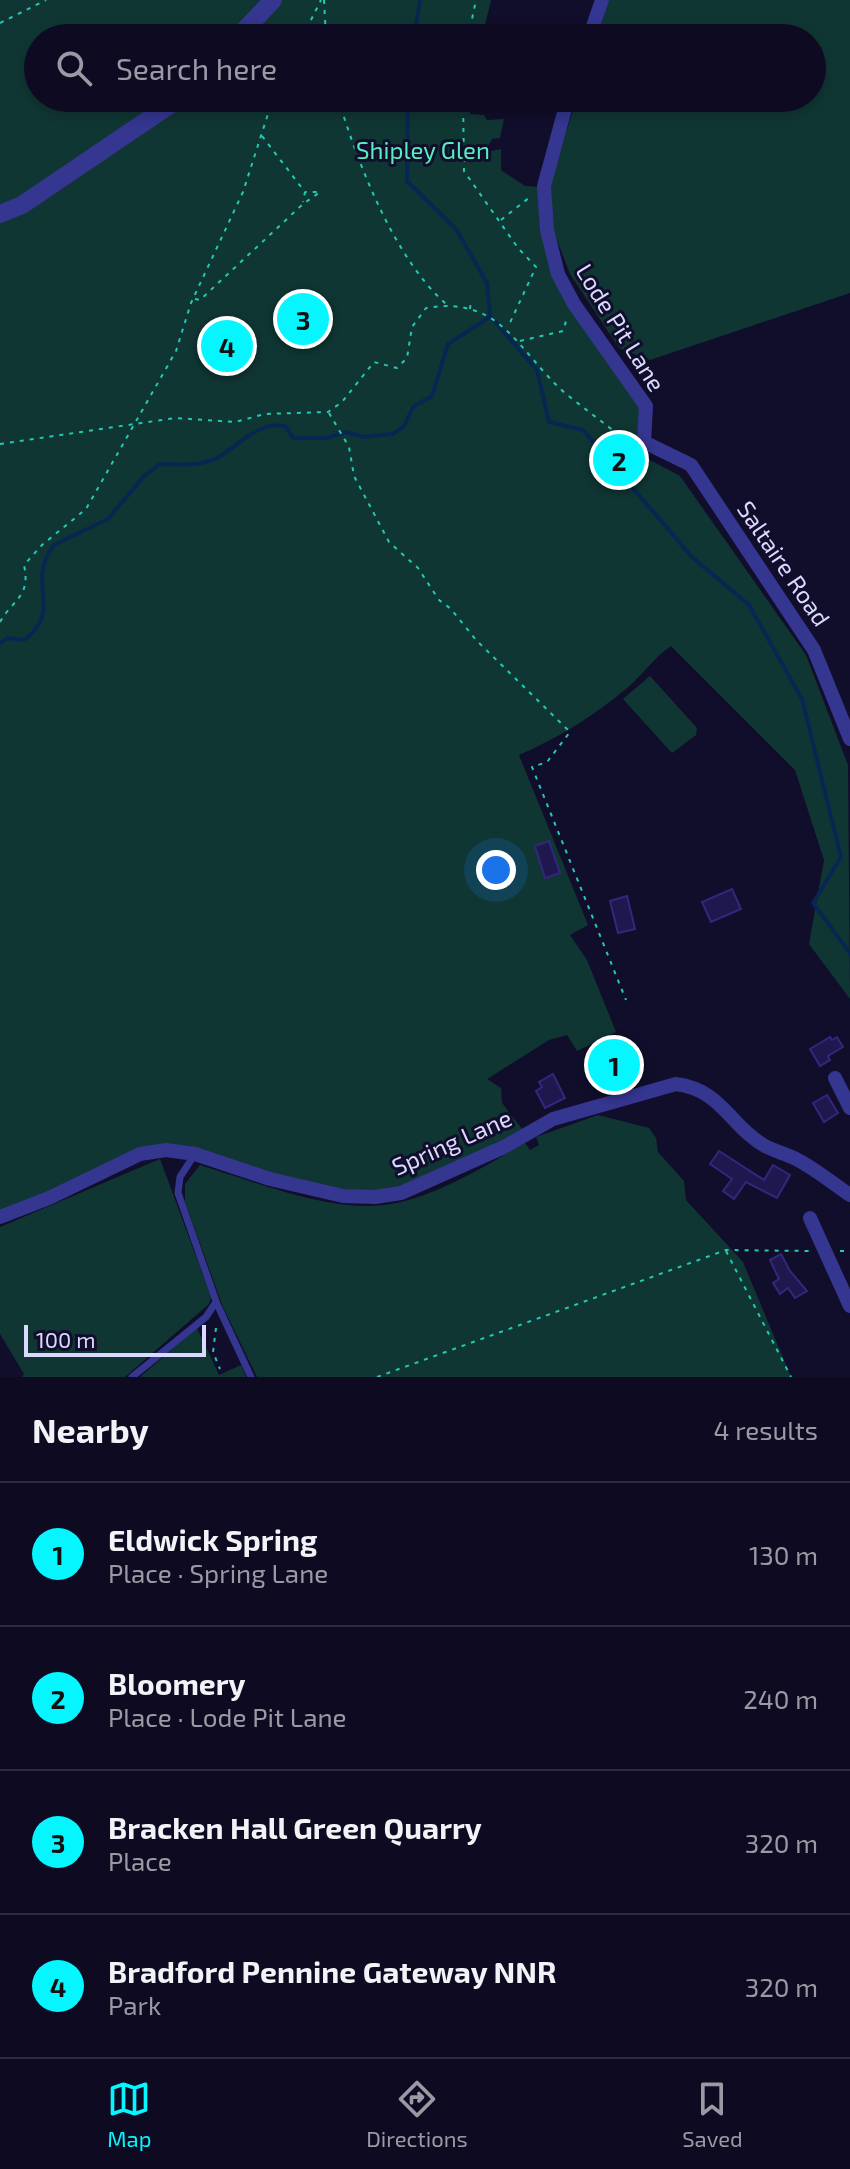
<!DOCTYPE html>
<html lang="en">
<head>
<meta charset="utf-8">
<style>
	body { margin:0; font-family:"Exo 2",sans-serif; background:#1b182e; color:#f1f3f6 }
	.scale { position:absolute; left:24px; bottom:20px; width:182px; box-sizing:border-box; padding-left:8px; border:4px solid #dbd9ff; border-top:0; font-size:22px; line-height:28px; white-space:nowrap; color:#dbd9ff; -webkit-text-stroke:6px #110e2c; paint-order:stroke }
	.you { position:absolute; left:496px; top:870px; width:28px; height:28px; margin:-20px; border:6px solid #fff; border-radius:50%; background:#1a73e8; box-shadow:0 0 0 12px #1a73e833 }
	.badge { display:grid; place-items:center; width:52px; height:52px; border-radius:50%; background:#05f6ff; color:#111; font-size:26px; font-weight:700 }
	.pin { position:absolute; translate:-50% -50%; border:4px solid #fff; box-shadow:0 2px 8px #0006 }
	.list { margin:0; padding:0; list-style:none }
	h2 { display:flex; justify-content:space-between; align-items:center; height:104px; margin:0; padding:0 32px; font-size:34px }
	h2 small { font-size:26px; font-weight:400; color:#9a9aa5 }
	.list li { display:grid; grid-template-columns:52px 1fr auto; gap:24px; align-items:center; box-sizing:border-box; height:144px; padding:0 32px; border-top:2px solid #2d2b3f }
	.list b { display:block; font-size:30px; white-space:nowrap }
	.list p { margin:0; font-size:26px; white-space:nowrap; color:#9a9aa5 }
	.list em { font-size:26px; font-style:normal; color:#9a9aa5 }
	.icon { flex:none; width:44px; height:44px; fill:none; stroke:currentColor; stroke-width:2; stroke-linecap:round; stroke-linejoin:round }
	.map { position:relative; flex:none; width:850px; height:1377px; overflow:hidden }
	.search { position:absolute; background:#0d0a21; box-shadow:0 4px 12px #0003; left:24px; right:24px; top:24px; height:88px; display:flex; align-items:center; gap:20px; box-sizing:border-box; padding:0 28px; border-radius:44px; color:#9a9aa5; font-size:30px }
	.sheet { height:680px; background:#0d0a21 }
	nav { display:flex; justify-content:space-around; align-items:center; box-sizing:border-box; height:112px; border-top:2px solid #2d2b3f; background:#0d0a21; font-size:22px; color:#9a9aa5 }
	nav a { display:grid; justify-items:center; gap:4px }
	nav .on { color:#05f6ff }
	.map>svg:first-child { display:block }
	.green { fill:#103633 }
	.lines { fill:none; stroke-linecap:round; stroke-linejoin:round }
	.stream { stroke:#072752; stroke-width:4 }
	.building { fill:#1f184f; stroke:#33277d; stroke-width:2 }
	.path { stroke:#22c9b5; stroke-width:2; stroke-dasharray:4 6; stroke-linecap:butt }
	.service { stroke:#343690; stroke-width:7 }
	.minor { stroke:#343690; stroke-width:14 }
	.tertiary { stroke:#343690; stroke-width:18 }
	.labels { text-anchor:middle; stroke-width:6; stroke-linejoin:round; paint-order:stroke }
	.park-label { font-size:24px; fill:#57edbe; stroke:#110e2c }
	.street-label { font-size:24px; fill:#dbd9ff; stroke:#110e2c }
</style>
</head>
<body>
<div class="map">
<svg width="850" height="1377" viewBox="0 0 850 1377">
	<rect width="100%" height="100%" fill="#110e2c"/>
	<g class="green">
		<path d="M0,0H491L482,38H38V98H472L470,114L484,115L487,120L504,119L500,138L492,139L488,147L492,151L501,149V170L525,186L539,187L548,247L640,402L643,433L637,437L648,459L680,476L806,655L848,765L850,999L809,944L824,860L795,770L671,646C653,658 643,675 626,689C590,718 562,736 519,755L588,925L570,935L587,960L616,1032L577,1051L567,1035L549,1040L487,1079L501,1088L502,1103L522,1129L487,1151L386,1192L340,1189L256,1170L138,1151L28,1202L0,1210Z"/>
		<polygon points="609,0 850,0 850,293 650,360 619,348 570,274 554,232 549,185 577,98 812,98 812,38 597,38"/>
		<polygon points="650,676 697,728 696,735 672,753 623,699"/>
		<path d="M598,1115L649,1128L656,1138L658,1152L684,1181L686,1200L743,1262L791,1377H257L223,1307L185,1202V1184L200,1165C256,1182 333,1214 391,1204C439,1195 483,1167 525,1143L530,1150L539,1145L536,1137Z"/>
		<polygon points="160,1159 211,1297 209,1304 125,1377 22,1377 24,1374 0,1334 0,1227"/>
		<polygon points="197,1328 219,1375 241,1365 246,1377 140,1377"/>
	</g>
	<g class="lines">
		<g class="stream">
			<polyline points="414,38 420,0"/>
			<polyline points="408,98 407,181 456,229 487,283 490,316 537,370 549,422 583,430 692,557 749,605 802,699 841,857 813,903 850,953"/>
			<path d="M0,643L8,638L24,640C65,610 24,584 54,545L108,519L144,476L160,464C179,464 199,467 217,458C239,446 257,421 285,426L293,438H327L346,432L364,437L393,434L404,426L413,407L432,396L448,344L490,317"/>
		</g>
	</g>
	<g class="building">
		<polygon points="549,841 560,873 545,878 535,846"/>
		<polygon points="732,889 741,909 711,922 702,902"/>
		<polygon points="627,896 635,929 618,933 610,901"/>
		<polygon points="830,1037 832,1040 837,1037 843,1047 828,1056 830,1060 820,1066 810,1049"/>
		<polygon points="632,1045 639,1058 616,1070 625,1088 615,1091 600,1061"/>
		<polygon points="553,1074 565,1098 545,1108 536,1091 542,1087 539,1082"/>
		<polygon points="827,1095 838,1113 824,1122 813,1103"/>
		<polygon points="719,1151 764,1180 773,1165 790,1175 777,1198 746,1182 734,1199 723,1191 732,1179 710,1164"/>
		<polygon points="781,1254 790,1271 807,1291 795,1298 788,1288 780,1294 773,1283 779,1279 770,1260"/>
	</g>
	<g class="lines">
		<g class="path">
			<polyline points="324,0 326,38"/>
			<polyline points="0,23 46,0"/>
			<polyline points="302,38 321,0"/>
			<polyline points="468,38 476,0"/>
			<path d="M338,98C358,164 394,258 446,304"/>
			<polyline points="463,98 464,171 518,248 536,267 508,327"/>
			<polyline points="262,136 305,192 303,202"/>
			<polyline points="501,220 530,197"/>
			<polyline points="195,299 200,300 303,204 320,192 305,192"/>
			<polyline points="470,309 471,300"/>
			<polyline points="520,341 563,331 567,318"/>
			<polyline points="329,413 349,447 354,476 389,542 418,568 439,600 451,609 476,640 570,732 547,762 532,767 626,1000"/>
			<path d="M0,444L175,418L235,422L265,414L328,412L342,402L374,362L397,368L407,358L412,327L426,308C502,295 518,352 565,393C586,410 608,426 629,443"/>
			<path d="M0,622C13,599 31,597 24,565L42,545L86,509L176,351L191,303L243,192L268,114L280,98"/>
			<polyline points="726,1251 791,1377"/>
			<polyline points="840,1251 850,1251"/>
			<polyline points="216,1328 213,1352 220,1369"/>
			<polyline points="377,1377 726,1250 809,1251"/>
		</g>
		<g class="service">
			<polyline points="195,1154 180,1177 178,1193 217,1304 251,1377"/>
			<polyline points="132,1377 206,1317 216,1302"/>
		</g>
		<g class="minor">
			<polyline points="589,38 602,0"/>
			<polyline points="568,98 544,186 547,230 558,274 574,304 646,406 644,442 691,465 814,650 850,739"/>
			<polyline points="835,1078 850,1108"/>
			<path d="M0,1217L49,1198L140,1154L166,1150L195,1154L270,1179L343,1196L375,1197L401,1193L504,1147L553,1119L676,1084C722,1090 729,1125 765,1146C774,1151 784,1153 794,1158C813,1167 832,1183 850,1195"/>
			<polyline points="810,1218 850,1306"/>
		</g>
		<g class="tertiary">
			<polyline points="237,38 273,0"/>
			<polyline points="0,214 22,205 180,98"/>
		</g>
	</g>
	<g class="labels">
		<g class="park-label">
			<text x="423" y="159">Shipley Glen</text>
		</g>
		<g class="street-label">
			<text transform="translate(620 328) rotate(58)" y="8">Lode Pit Lane</text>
			<text transform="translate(783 564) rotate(56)" y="8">Saltaire Road</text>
			<text transform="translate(452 1143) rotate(-24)" y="8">Spring Lane</text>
		</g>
	</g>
</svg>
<div class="scale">100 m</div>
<div class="you"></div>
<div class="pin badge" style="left:614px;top:1065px">1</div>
<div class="pin badge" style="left:619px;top:460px">2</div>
<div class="pin badge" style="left:303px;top:319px">3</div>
<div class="pin badge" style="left:227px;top:346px">4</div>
<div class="search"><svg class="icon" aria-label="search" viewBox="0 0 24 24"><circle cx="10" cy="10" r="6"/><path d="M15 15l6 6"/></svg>Search here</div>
</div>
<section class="sheet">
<h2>Nearby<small>4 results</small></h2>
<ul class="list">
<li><span class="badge">1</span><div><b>Eldwick Spring</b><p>Place · Spring Lane</p></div><em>130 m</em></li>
<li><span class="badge">2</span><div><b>Bloomery</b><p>Place · Lode Pit Lane</p></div><em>240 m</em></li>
<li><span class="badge">3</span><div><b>Bracken Hall Green Quarry</b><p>Place</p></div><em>320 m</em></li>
<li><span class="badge">4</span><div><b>Bradford Pennine Gateway NNR</b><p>Park</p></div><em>320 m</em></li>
</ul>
</section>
<nav>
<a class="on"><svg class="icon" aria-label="map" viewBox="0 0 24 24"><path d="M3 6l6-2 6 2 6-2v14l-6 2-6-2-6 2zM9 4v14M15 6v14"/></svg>Map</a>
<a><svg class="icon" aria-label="directions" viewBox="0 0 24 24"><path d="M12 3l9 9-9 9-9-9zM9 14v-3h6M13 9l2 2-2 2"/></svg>Directions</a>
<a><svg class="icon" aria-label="saved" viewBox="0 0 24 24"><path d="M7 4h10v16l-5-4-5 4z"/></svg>Saved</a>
</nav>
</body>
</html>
